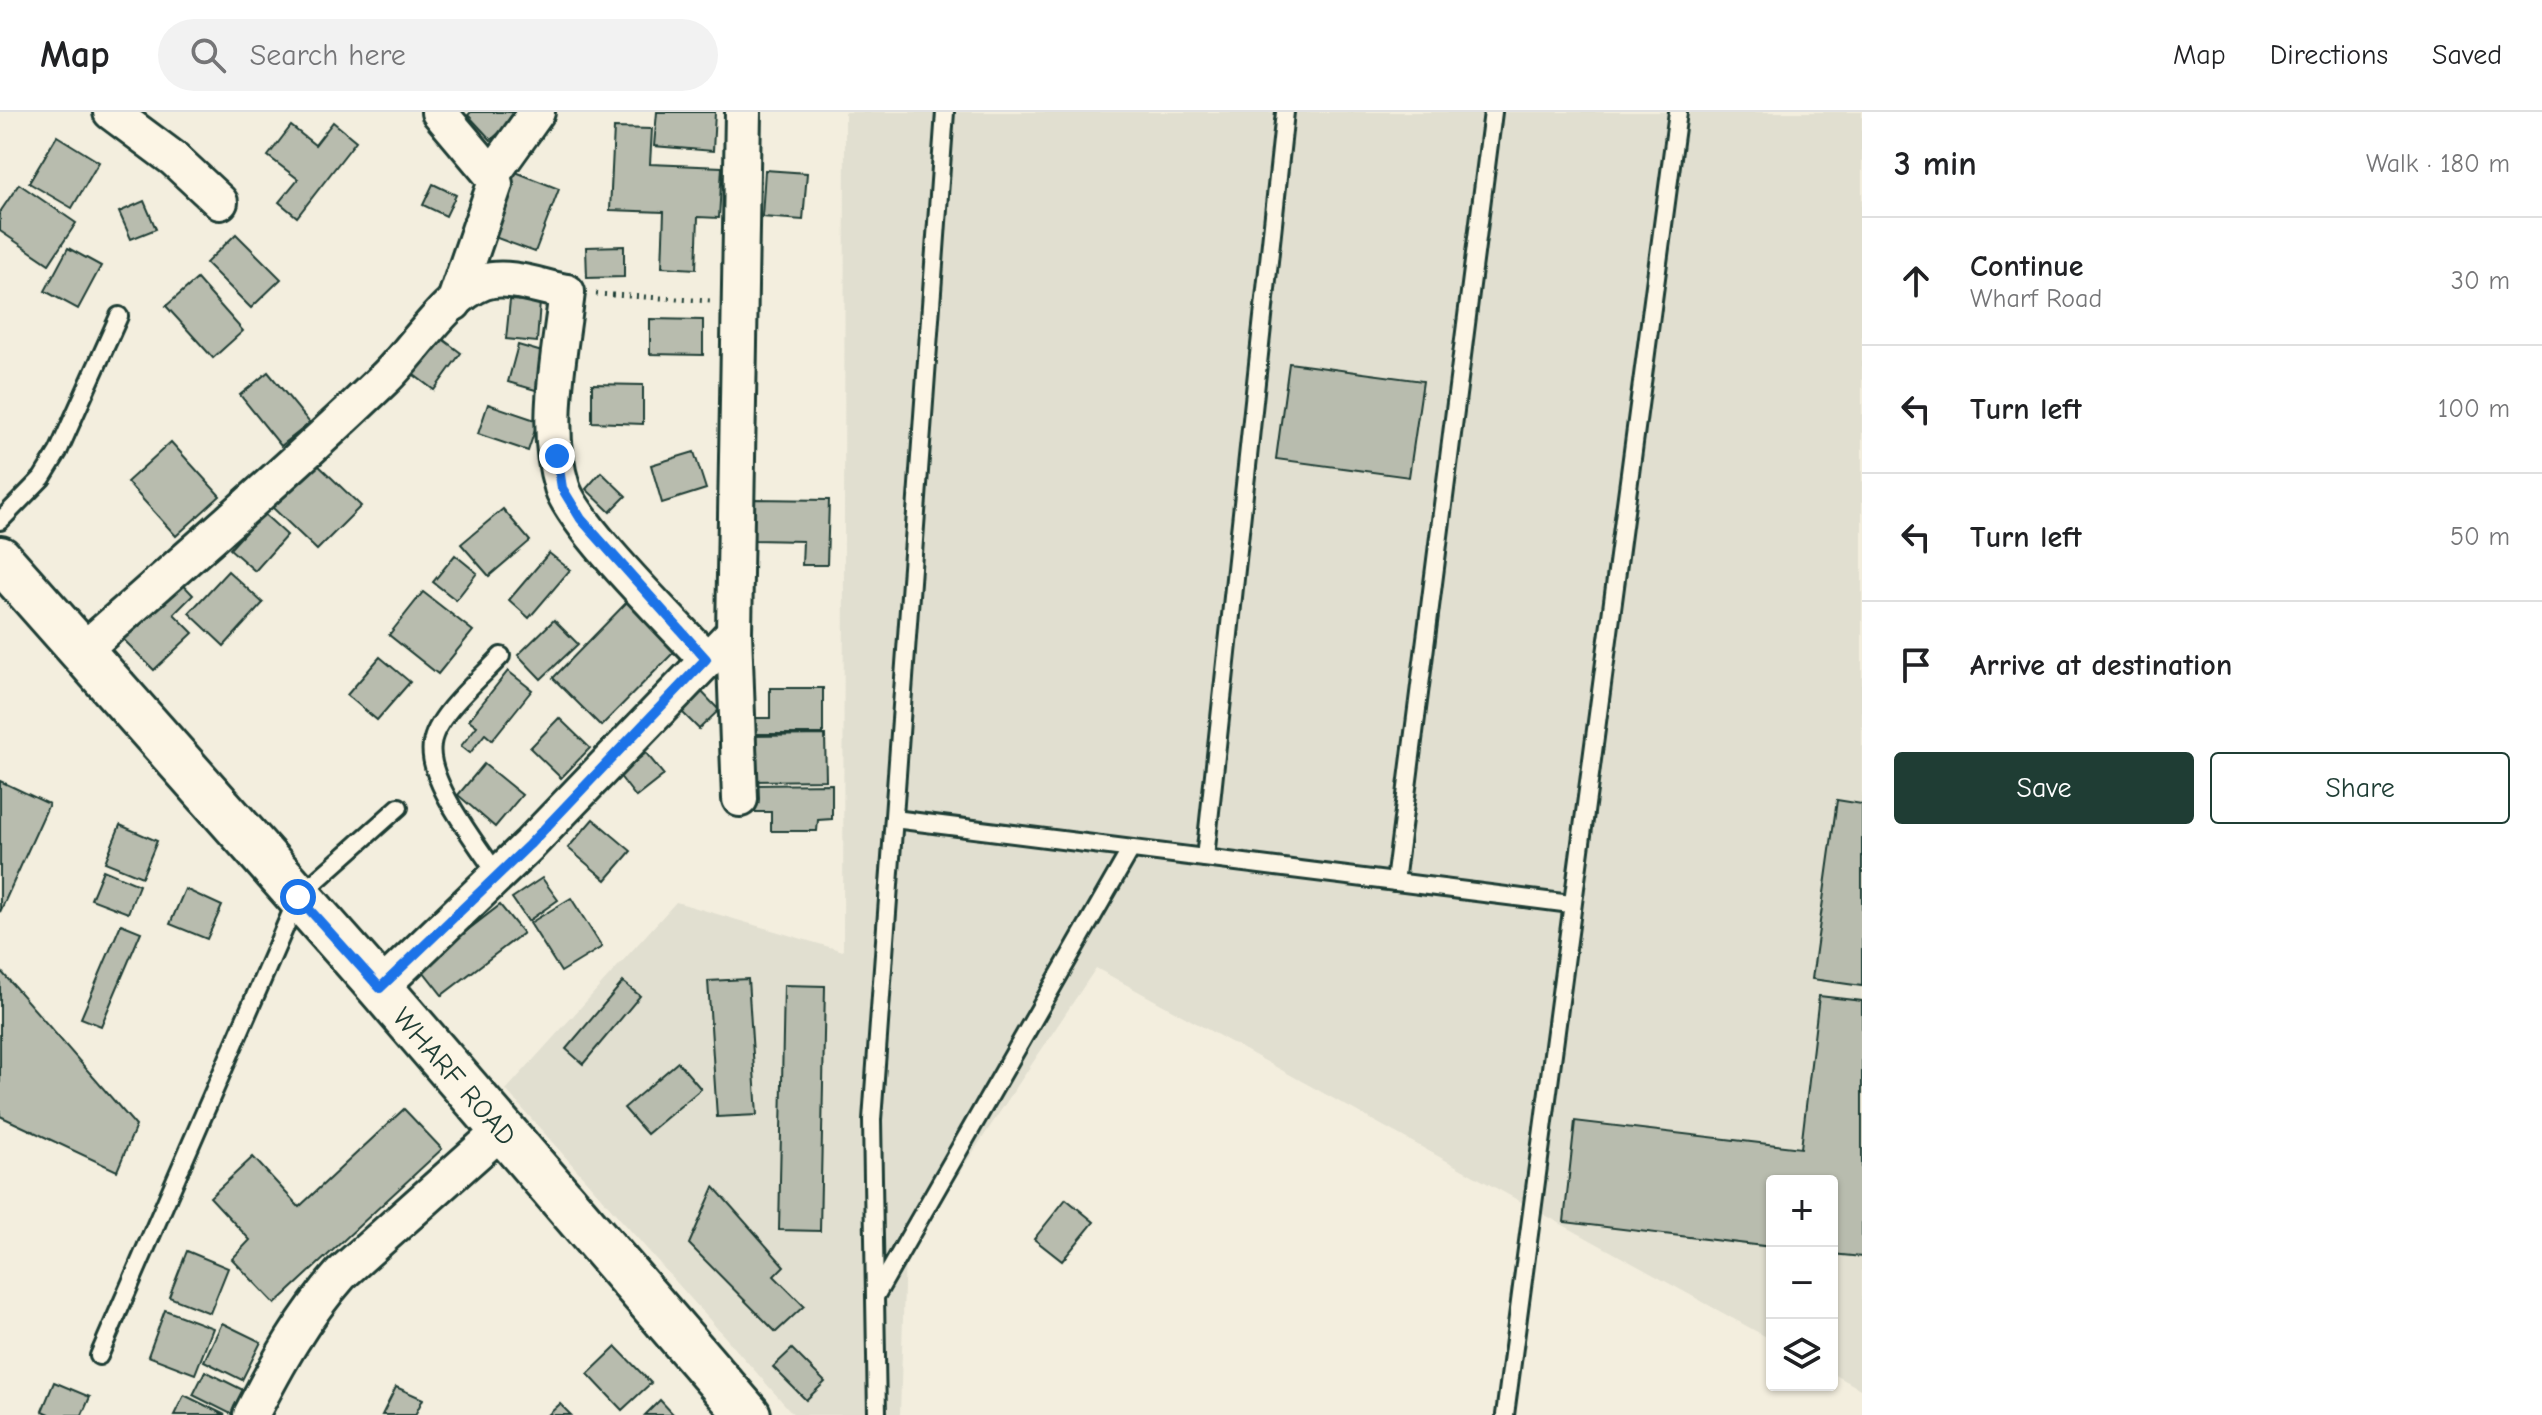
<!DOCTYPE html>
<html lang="en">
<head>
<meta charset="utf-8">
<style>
	body { margin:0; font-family:"Comic Neue",sans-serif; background:#f2f2f2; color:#202124 }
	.controls { position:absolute; right:24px; bottom:24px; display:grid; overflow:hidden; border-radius:8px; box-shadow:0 2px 6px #0004 }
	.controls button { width:72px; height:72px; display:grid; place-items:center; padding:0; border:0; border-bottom:2px solid #e0e0e0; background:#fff; color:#202124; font:40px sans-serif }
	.stop { position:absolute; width:24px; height:24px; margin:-18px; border:6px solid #1a73e8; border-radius:50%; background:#fff }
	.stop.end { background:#1a73e8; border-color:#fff; box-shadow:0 2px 8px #0008 }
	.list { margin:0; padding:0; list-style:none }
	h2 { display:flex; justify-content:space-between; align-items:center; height:104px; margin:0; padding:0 32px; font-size:34px }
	h2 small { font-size:26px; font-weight:400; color:#757577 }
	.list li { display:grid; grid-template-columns:52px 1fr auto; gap:24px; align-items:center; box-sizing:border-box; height:128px; padding:0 32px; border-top:2px solid #e0e0e0 }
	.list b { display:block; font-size:30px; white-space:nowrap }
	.list p { margin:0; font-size:26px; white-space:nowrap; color:#757577 }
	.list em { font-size:26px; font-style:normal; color:#757577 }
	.actions { display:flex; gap:16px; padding:24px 32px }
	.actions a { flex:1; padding:18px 0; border:2px solid #1f3d34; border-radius:8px; text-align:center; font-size:28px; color:#1f3d34 }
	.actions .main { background:#1f3d34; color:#fff }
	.icon { flex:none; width:44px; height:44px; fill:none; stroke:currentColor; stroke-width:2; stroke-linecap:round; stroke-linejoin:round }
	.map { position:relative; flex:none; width:1862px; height:1303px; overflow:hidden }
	header { display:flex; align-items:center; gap:48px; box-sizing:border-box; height:112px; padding:0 40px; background:#fff; border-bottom:2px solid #e0e0e0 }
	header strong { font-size:38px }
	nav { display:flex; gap:44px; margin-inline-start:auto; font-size:28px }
	.search { width:560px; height:72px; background:#f2f2f2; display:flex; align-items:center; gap:20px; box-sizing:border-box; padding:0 28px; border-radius:44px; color:#757577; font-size:30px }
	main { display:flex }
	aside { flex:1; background:#fff }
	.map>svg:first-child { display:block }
	.built { fill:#e1dfd0 }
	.building { fill:#b8bcae; stroke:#1f3d34; stroke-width:2 }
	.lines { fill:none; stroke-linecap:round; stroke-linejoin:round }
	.lane-casing { stroke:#1f3d34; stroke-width:22 }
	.street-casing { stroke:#1f3d34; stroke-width:40 }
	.secondary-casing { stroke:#1f3d34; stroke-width:50 }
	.path { stroke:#1f3d34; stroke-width:5; stroke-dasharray:2 6; stroke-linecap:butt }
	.lane { stroke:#fcf5e5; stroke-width:16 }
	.street { stroke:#fcf5e5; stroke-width:34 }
	.secondary { stroke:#fcf5e5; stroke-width:44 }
	.route { stroke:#1a73e8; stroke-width:10 }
	.labels { text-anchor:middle; stroke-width:6; stroke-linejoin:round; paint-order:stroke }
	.street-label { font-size:28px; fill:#1f3d34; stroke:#fcf5e5 }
</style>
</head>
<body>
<header>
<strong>Map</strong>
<div class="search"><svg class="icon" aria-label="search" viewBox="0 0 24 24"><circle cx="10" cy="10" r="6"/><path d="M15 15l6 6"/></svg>Search here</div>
<nav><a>Map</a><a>Directions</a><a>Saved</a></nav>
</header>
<main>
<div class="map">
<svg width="1862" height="1303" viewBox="0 0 1862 1303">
	<rect width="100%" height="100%" fill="#f3eede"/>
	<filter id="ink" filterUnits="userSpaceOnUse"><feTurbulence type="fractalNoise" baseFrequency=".0125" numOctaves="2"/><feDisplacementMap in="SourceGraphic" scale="16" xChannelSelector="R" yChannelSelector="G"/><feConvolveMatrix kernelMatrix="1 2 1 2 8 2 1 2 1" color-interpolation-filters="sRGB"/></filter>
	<g filter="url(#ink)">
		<polygon class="built" points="845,0 1862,0 1862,1278 1832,1261 1832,1069 1772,1069 1772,1228 1096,856 905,1142 900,1303 794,1303 506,978 676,790 843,839"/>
		<g class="building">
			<polygon points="471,0 522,0 491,28 468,3"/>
			<polygon points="657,0 715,0 713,39 654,34"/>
			<polygon points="333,10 356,29 297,105 279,90 298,67 268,44 291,14 315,33"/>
			<polygon points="614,16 652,17 650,52 722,55 719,106 698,105 696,157 662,155 664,100 610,98"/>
			<polygon points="57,24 99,50 72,96 29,71"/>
			<polygon points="765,58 807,61 803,108 762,105"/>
			<polygon points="513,59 559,77 535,140 489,123"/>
			<polygon points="19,72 76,111 49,152 0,119 0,100"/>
			<polygon points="433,72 456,83 446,104 423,93"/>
			<polygon points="144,89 156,117 131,127 119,100"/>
			<polygon points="236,122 281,167 251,196 206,151"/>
			<polygon points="624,134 624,165 587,166 586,135"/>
			<polygon points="68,136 101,154 78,197 45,179"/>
			<polygon points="197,167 243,219 213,246 166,194"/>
			<polygon points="510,188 540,190 537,230 506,227"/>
			<polygon points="650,207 703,208 703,243 650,242"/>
			<polygon points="437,223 461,241 434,278 410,260"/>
			<polygon points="518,233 549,242 539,279 508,270"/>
			<polygon points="1289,251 1423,269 1409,365 1276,347"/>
			<polygon points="268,260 310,311 281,334 240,283"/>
			<polygon points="592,272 643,273 643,312 592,310"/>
			<polygon points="488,292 538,309 528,339 478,322"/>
			<polygon points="171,330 220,384 176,424 127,370"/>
			<polygon points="694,340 706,377 662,391 651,353"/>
			<polygon points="315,350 361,394 317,438 272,395"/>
			<polygon points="601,360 626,384 610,400 586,377"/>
			<polygon points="754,387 829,388 827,453 802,453 803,429 754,428"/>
			<polygon points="503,397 530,429 489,464 461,432"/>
			<polygon points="263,401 287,423 255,459 230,437"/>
			<polygon points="549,441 570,458 529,506 509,488"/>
			<polygon points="455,443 477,461 456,488 433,470"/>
			<polygon points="228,459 263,491 224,534 189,501"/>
			<polygon points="175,464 193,483 174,502 193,521 154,558 117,521"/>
			<polygon points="423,480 473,519 438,562 389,523"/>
			<polygon points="630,487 679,535 601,614 553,566"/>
			<polygon points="554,508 578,532 541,567 518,543"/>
			<polygon points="380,545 410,570 377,608 347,583"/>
			<polygon points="508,559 532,578 492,628 485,622 470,641 461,634 477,614 469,608"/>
			<polygon points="770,576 823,576 823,622 756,622 756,606 770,606"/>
			<polygon points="699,577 719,598 699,617 679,597"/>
			<polygon points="559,606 590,636 561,666 530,636"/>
			<polygon points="825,623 826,668 751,669 750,624"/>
			<polygon points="646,641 664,663 636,685 619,663"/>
			<polygon points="484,652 522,683 495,715 458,683"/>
			<polygon points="0,669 49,692 0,800"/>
			<polygon points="832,672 832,707 818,708 817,719 771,719 771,700 754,700 754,673"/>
			<polygon points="1837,688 1862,692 1862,874 1812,867"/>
			<polygon points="593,707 631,739 606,768 568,736"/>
			<polygon points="120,713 157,729 142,765 105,750"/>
			<polygon points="103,758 139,773 128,801 91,787"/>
			<polygon points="542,766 558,788 528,809 512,786"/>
			<polygon points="185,777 222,794 207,827 170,812"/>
			<polygon points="571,786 602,835 561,860 530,811"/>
			<polygon points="500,793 523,821 442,883 420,855"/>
			<polygon points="121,812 141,820 101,914 81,906"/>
			<polygon points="0,858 136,1014 117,1059 0,1004"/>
			<polygon points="748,867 757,1003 717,1005 708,869"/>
			<polygon points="623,870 640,884 583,952 566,937"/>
			<polygon points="784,873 825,874 820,1119 779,1118"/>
			<polygon points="1819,884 1862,889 1862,1145 1832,1142 1832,1069 1772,1069 1772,1135 1564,1110 1575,1009 1801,1036"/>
			<polygon points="678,950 701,977 647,1022 624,996"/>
			<polygon points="404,997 442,1037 275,1192 232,1147 250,1128 210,1085 253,1045 299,1095"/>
			<polygon points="714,1075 784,1154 774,1164 804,1194 776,1220 689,1132"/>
			<polygon points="1066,1087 1094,1110 1062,1149 1034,1127"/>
			<polygon points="187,1139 228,1156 210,1201 169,1185"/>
			<polygon points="165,1198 213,1216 195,1262 148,1244"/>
			<polygon points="222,1211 261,1230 242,1268 204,1249"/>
			<polygon points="616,1235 651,1271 622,1298 588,1262"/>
			<polygon points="792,1237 825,1270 806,1288 773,1255"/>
			<polygon points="205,1259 243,1278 231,1302 193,1283"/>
			<polygon points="54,1270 90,1285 82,1303 51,1303 42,1299"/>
			<polygon points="396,1275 423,1287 415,1303 382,1303"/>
			<polygon points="184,1283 225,1303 174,1303"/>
			<polygon points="660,1288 674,1303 645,1303"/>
			<polygon points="560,1292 571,1303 548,1303"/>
		</g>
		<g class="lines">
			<g class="lane-casing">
				<g id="lane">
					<polyline points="0,409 42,366 58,340 119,204"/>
					<polyline points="894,707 1571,792"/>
					<polyline points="1205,746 1285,0"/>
					<path d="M498,764C478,733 426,669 432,632C435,604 482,565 501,544"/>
					<polyline points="1395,770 1493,0"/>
					<polyline points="876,1183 1131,737"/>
					<polyline points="99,1244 298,785 399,695"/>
					<polyline points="877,1303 872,1008 945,0"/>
					<polyline points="1505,1303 1678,0"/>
				</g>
			</g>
			<g class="street-casing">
				<g id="street">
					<polyline points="111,0 174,47 220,90"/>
					<polyline points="439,0 492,63 495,72 454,191"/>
					<polyline points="492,63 537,0"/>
					<polyline points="734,520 740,687"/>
					<path d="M82,539C183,450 286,361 384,267C413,240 446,184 484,170C508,162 543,176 567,180C560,241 543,315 562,375C574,414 674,512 706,547"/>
					<polyline points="380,876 529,733 734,520 743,0"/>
					<path d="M251,1303C277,1252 303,1205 341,1162L502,1018"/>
				</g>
			</g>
			<g class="secondary-casing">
				<polyline id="secondary" points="0,447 380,876 748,1303"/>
			</g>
			<polyline class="path" points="596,182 710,189"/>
			<use href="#lane" class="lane"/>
			<use href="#street" class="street"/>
			<use href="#secondary" class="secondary"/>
		</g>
	</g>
	<g class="lines" filter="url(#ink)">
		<polyline class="route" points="298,785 380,876 529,733 706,547 581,407 562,376 557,344"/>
	</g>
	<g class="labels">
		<g class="street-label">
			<text transform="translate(455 964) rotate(49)" y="10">WHARF ROAD</text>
		</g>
	</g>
</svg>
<div class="controls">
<button>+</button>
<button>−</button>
<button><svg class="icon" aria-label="layers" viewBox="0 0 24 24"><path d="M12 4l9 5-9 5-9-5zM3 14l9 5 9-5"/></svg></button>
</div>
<div class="stop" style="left:298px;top:785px"></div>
<div class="stop end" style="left:557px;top:344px"></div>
</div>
<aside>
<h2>3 min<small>Walk · 180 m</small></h2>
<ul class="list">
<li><svg class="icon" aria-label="ahead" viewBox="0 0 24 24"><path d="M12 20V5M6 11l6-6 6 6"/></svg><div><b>Continue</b><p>Wharf Road</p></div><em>30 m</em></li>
<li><svg class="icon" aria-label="left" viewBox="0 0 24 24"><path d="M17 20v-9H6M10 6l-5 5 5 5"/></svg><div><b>Turn left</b></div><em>100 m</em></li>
<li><svg class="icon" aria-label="left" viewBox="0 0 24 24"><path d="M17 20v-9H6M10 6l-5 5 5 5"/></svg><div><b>Turn left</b></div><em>50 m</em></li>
<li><svg class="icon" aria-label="arrive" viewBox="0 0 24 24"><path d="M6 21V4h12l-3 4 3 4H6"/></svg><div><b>Arrive at destination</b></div></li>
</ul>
<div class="actions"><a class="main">Save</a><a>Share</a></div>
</aside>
</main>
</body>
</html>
